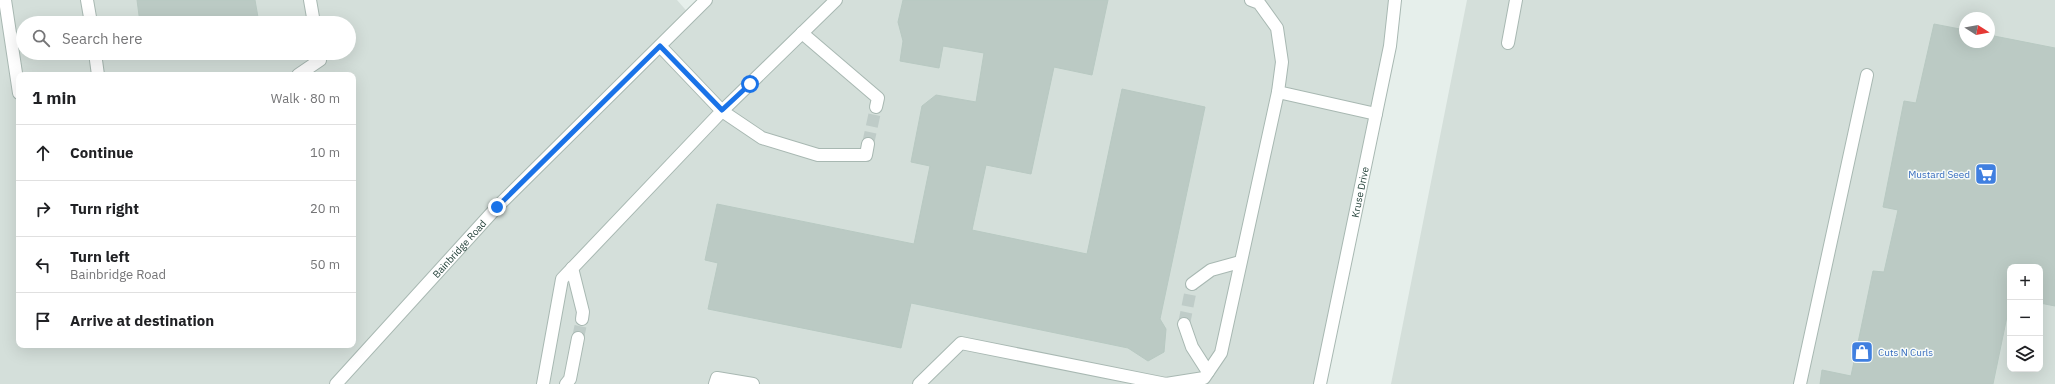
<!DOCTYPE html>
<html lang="en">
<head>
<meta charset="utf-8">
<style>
	body { margin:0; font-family:"IBM Plex Sans",sans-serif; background:#f6f6f6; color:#202124 }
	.controls { position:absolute; right:12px; bottom:12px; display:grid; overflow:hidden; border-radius:8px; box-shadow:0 4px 16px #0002 }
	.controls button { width:36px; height:36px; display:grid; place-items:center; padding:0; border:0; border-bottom:1px solid #e0e0e0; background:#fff; color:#202124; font:20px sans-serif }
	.compass { position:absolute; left:1959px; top:12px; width:36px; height:36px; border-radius:50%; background:#fff; box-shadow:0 4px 16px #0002; rotate:101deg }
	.stop { position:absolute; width:12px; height:12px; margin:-9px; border:3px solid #1a73e8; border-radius:50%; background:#fff }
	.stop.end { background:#1a73e8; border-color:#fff; box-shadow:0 1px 4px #0008 }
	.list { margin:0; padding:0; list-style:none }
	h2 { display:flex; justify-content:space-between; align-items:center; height:52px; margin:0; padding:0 16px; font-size:17px }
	h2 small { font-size:13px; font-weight:400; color:#757577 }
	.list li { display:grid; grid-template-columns:26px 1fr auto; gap:12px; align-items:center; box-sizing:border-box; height:56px; padding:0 16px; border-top:1px solid #e0e0e0 }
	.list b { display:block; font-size:15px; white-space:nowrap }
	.list p { margin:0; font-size:13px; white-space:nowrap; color:#757577 }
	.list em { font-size:13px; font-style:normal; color:#757577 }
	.icon { flex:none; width:22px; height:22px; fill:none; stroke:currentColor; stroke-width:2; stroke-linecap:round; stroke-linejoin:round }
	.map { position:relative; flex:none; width:2055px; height:384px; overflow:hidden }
	.search { position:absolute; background:#fff; box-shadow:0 4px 16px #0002; left:16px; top:16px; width:340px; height:44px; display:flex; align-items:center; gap:10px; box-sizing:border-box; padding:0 14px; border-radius:22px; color:#757577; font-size:15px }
	.panel { position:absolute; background:#fff; box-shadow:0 4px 16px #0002; left:16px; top:72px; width:340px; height:276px; border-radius:8px }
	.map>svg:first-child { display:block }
	.built { fill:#d4dfda; fill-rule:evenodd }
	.building { fill:#bbcac4; stroke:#b8c9c2 }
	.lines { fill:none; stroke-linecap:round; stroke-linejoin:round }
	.minor-tunnel { stroke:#bfccc8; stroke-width:12; stroke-dasharray:12 6; stroke-linecap:butt }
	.minor-casing { stroke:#a8b8b2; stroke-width:14 }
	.minor { stroke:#fff; stroke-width:12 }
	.route { stroke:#1a73e8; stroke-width:5 }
	.labels { text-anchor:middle; stroke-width:3; stroke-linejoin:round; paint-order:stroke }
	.shop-label { font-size:10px; fill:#366cbe; stroke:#f7fbf9; text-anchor:end }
	.street-label { font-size:10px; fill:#24423a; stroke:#f7fbf9 }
</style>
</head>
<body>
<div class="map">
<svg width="2055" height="384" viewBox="0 0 2055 384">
	<rect width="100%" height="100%" fill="#e6efeb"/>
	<g class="built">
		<path d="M0,0H677L691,16L706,0H1395L1320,384H0ZM23,23H349V53H23ZM19,75H353V345H19Z"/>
		<path d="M1467,0H2055V384H1391ZM1965,18H1989V42H1965ZM2010,267H2040V369H2010Z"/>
	</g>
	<g class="building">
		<polygon points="137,0 255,0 259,23 140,23"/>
		<polygon points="903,0 1108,0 1092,75 1054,67 1031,174 986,165 972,230 1087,254 1122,89 1205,107 1160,319 1166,329 1164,352 1148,361 1128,348 911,303 901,348 708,309 718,263 705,260 717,204 914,244 930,166 911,162 922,106 936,95 976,102 984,53 943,46 939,68 900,61 903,41 898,22"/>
		<polygon points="1934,24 1965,30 1965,42 1989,42 1989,35 2055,48 2055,306 2040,303 2040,267 2010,267 2010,302 1993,384 1820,384 1822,370 1851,376 1873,271 1884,272 1898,210 1883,207 1904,101 1916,103"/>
	</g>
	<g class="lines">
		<g class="minor-tunnel">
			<polyline points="868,144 876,107"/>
			<polyline points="1184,324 1192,284"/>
			<polyline points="578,338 582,319"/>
		</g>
		<g class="minor-casing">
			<g id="minor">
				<polyline points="5,0 19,93"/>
				<polyline points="87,0 91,23"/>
				<polyline points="310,0 314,23"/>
				<polyline points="836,0 722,111 762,138 818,155 866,155 868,144"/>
				<polyline points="1251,0 1259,3 1277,28 1282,62 1278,92"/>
				<polyline points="802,33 878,98 876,107"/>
				<polyline points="1508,43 1516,0"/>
				<polyline points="95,53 98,75"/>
				<polyline points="298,75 320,60 319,53"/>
				<polyline points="572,268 583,312 582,319"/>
				<polyline points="1192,284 1211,270 1240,262"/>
				<polyline points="1184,324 1192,347 1208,372"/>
				<path id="s1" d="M336,384L497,207L706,0"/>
				<polyline points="543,384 562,279 722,111 660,46"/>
				<polyline points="566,384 570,379 578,338"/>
				<polyline points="715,384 717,378 753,384"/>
				<polyline points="919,384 961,343 1166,384 1204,378 1221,353 1278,92 1376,114"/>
				<path id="s2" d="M1320,384L1390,46L1395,0"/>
				<polyline points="1800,384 1867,75"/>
			</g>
		</g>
		<use href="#minor" class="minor"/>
	</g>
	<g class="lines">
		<polyline class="route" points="497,207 660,46 722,110 750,84"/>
	</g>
	<defs>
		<g id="supermarket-square" transform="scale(1.15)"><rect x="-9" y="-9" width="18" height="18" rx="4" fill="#3f7fe0" stroke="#f7fbf9"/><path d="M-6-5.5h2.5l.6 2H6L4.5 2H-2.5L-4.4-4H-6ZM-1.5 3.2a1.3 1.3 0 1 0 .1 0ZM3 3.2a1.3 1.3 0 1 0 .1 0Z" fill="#fff"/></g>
		<g id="shop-square" transform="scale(1.15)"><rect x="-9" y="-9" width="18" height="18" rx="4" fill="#3f7fe0" stroke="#f7fbf9"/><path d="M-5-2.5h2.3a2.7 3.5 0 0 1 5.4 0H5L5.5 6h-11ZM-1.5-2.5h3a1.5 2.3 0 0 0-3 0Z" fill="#fff"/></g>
	</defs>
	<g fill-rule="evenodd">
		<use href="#supermarket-square" x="1986" y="174"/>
		<use href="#shop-square" x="1862" y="352"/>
	</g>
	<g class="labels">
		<g class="shop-label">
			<text x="1970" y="178">Mustard Seed</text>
			<text x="1878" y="356" text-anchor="start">Cuts N Curls</text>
		</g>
		<g class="street-label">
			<text dy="4" stroke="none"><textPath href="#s2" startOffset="196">Kruse Drive</textPath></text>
			<text dy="4" stroke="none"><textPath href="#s1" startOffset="183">Bainbridge Road</textPath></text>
		</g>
	</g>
</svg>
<div class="controls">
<button>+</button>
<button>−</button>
<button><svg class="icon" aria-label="layers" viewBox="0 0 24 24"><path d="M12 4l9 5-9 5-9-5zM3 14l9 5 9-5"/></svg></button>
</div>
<svg class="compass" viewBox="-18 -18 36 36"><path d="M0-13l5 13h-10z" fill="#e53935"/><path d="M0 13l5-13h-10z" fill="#757577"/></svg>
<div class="stop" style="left:750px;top:84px"></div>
<div class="stop end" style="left:497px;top:207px"></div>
<div class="search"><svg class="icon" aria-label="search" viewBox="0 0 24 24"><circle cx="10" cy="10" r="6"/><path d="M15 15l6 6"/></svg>Search here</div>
<section class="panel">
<h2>1 min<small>Walk · 80 m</small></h2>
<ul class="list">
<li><svg class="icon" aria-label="ahead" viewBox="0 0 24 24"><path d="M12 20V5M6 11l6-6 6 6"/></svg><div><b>Continue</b></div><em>10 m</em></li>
<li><svg class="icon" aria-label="right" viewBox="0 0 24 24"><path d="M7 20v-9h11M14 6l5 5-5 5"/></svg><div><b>Turn right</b></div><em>20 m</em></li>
<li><svg class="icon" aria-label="left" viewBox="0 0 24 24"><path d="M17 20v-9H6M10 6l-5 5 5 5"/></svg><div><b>Turn left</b><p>Bainbridge Road</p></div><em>50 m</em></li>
<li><svg class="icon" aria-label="arrive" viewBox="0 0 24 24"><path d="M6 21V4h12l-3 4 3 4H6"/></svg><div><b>Arrive at destination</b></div></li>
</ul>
</section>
</div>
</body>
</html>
